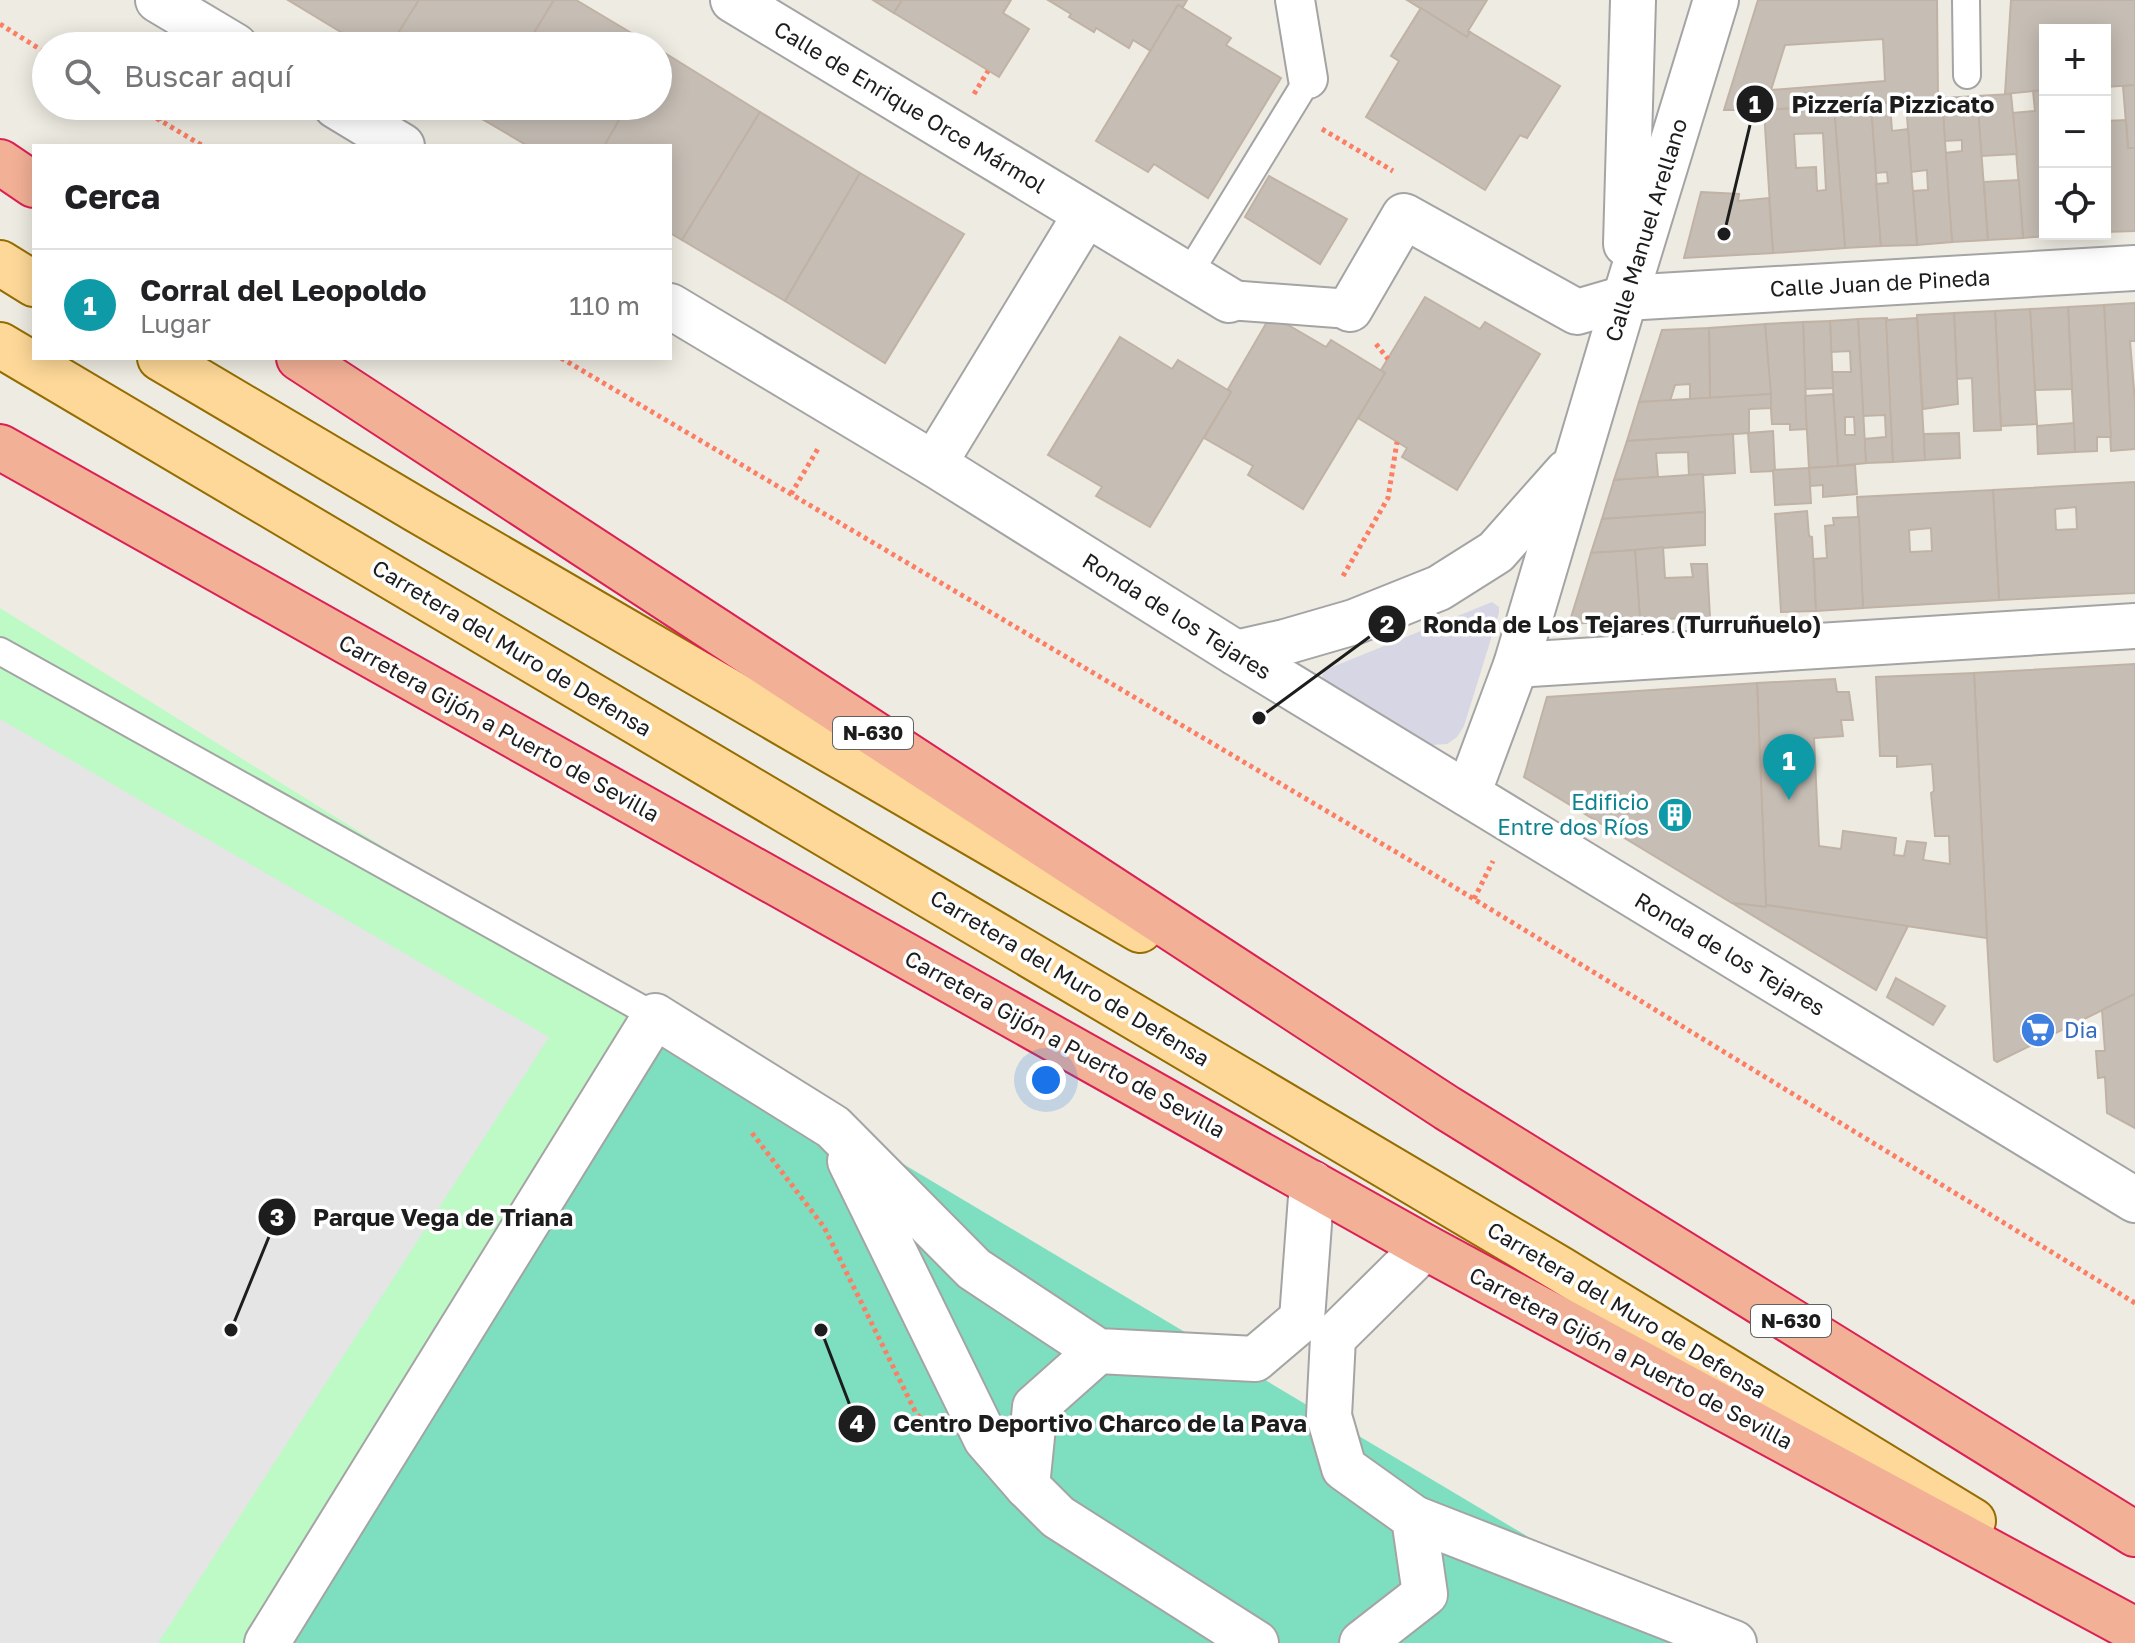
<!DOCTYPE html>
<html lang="es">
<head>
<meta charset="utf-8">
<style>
	body { margin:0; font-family:"Golos Text",sans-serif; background:#f2f2f2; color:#202124 }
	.controls { position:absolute; right:24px; top:24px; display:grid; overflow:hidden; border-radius:0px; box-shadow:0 4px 20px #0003 }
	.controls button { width:72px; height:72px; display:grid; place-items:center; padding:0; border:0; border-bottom:2px solid #e0e0e0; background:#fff; color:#202124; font:40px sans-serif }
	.you { position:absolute; left:1046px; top:1080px; width:28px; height:28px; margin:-20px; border:6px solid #fff; border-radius:50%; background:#1a73e8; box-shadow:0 0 0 12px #1a73e833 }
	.badge { display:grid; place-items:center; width:52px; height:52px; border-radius:50%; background:#c90d00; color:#fff; font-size:26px; font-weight:700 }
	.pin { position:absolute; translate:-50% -66px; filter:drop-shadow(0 2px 4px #0008) }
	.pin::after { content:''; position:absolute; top:42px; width:28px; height:24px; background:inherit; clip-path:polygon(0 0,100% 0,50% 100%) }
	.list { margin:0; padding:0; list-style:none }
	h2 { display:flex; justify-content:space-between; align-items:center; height:104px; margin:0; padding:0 32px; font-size:34px }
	h2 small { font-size:26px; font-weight:400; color:#757577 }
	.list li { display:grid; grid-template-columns:52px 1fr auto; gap:24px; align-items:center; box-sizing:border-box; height:112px; padding:0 32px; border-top:2px solid #e0e0e0 }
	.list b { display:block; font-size:30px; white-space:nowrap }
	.list p { margin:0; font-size:26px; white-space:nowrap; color:#757577 }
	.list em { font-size:26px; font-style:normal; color:#757577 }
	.icon { flex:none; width:44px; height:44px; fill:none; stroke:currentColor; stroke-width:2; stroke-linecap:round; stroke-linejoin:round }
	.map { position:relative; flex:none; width:2135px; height:1643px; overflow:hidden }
	.search { position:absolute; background:#fff; box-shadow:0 4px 20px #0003; left:32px; top:32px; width:640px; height:88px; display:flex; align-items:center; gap:20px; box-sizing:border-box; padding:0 28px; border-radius:44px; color:#757577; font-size:30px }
	.panel { position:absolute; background:#fff; box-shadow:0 4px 20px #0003; left:32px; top:144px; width:640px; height:216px; border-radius:0px }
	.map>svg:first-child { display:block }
	.park { fill:#bdfac6 }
	.pitch { fill:#7edfc0 }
	.parking { fill:#e5e5e5 }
	.plaza { fill:#d7d6e4 }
	.building { fill:#c6beb5; stroke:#c0b2a4; stroke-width:2; fill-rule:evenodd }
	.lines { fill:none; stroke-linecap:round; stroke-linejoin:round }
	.service-casing { stroke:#a4a4a4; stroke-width:30 }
	.pedestrian-casing { stroke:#a4a4a4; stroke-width:42 }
	.minor-casing { stroke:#a4a4a4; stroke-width:48 }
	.tertiary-casing { stroke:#a4a4a4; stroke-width:48 }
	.primary-casing { stroke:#956d00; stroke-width:48 }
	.trunk-casing { stroke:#db2054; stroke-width:48 }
	.path { stroke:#fc7e65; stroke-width:5; stroke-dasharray:4 4; stroke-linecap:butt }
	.service { stroke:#fff; stroke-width:26 }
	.pedestrian { stroke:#fff; stroke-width:38 }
	.minor { stroke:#fff; stroke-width:44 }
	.tertiary { stroke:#fff; stroke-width:44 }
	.primary { stroke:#fdd898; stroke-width:44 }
	.trunk { stroke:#f2b096; stroke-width:44 }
	.labels { text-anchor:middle; stroke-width:7; stroke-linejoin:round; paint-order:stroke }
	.shield { fill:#fff; stroke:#616161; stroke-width:2 }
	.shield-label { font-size:20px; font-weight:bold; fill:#1d1d1d }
	.street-label { font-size:22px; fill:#1d1d1d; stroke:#fff }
	.culture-label { font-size:22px; fill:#0d838f; stroke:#fff; text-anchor:end }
	.shop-label { font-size:22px; fill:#366cbe; stroke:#fff; text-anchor:start }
	.leader { fill:none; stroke:#1d1d1d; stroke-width:3 }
	.callout-dot { fill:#1d1d1d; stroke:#fff; stroke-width:3 }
	.mark-label { font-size:24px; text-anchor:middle; font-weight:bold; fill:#fff }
	.callout-label { font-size:24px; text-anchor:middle; font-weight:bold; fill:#1d1d1d; stroke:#fff; stroke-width:7; stroke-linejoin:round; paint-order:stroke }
</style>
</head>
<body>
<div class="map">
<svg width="2135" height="1643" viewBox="0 0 2135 1643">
	<rect width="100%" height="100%" fill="#eeebe2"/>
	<polygon class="park" points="0,608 655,1016 268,1643 0,1643"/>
	<polygon class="pitch" points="655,1016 1706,1643 268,1643"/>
	<polygon class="parking" points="0,719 549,1037 158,1643 0,1643"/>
	<polygon class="plaza" points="1492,602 1499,607 1499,613 1464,726 1457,737 1447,744 1432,745 1419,738 1326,682 1322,676 1325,670"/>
	<g class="building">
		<polygon points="288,0 419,0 390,46 364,46"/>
		<polygon points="419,0 554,0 526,46 390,46"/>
		<polygon points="554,0 576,0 653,46 526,46"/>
		<polygon points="873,0 902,0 894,13"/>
		<polygon points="902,0 1011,0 1003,13 1029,29 999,77 894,13"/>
		<polygon points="1048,0 1187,0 1183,7 1178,5 1151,51 1133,40 1129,48 1096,28 1094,32 1069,17 1071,14"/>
		<polygon points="1407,0 1487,0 1468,31 1470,32 1467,37"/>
		<path d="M1758,0H1937L1938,99L1764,110H1724ZM1883,39L1885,81L1771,90L1785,45Z"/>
		<polygon points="2011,0 2135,0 2135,85 2105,87 2105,30 2045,30 2045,90 2005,94"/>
		<polygon points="1178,5 1231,38 1226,45 1281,78 1208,198 1154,164 1148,172 1096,141"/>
		<polygon points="1421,8 1467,37 1470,32 1560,86 1527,138 1520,135 1485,190 1366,117 1399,61 1391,56"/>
		<polygon points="660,50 760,112 682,240 670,233 670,146 604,146 627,106 658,106 658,54"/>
		<polygon points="2135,85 2135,148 2128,148 2123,86"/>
		<polygon points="2045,90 2045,234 2059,235 2023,238 2013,113 2035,111 2033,91"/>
		<polygon points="2011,94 2017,154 1981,156 1977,96"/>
		<polygon points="1977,96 1988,240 1952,242 1945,153 1962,151 1962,140 1945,141 1942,98"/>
		<polygon points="1942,98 1952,242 1917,245 1913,191 1928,190 1927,170 1911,172 1906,101"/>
		<polygon points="1871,103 1881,246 1845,248 1834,106"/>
		<polygon points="1871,103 1890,103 1892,131 1908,129 1917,245 1881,246 1876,184 1888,183 1887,172 1876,173"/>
		<polygon points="462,106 490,106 482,119"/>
		<polygon points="490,106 627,106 604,146 528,146 482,119"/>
		<path d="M1834,106L1845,248L1773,253L1764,110ZM1823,133L1826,190L1817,191L1816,167L1796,168L1794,134Z"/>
		<polygon points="760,112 860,173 785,301 682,240"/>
		<polygon points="2126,120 2128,148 2135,148 2135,231 2105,232 2105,121"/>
		<polygon points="860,173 964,234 885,363 785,301"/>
		<polygon points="1269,176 1347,219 1320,264 1245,217"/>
		<polygon points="2019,180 2023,238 1988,240 1984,182"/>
		<polygon points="1701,192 1739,194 1738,201 1769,198 1773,253 1684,258"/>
		<polygon points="1425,297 1480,329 1485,322 1540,354 1457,490 1402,457 1407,448 1358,418 1385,373 1381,370"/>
		<polygon points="2135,303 2135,341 2130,341 2135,402 2135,449 2111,451 2104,305"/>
		<polygon points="2104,305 2111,437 2097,437 2097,451 2075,452 2068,307"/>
		<polygon points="2068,307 2072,389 2035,390 2030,309"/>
		<polygon points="2030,309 2037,424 2001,426 1995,311"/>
		<polygon points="1995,311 2001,430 1974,431 1972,378 1957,379 1954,313"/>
		<polygon points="1954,313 1958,404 1923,409 1917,315"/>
		<polygon points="1271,315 1326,347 1331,340 1385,373 1303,509 1248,475 1253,466 1204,438 1231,392 1228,389"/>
		<polygon points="1887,318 1893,462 1866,463 1864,439 1886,437 1885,415 1863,416 1858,319"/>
		<polygon points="1917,318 1925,460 1893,462 1886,320"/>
		<path d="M1858,319L1866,463L1838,466L1832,372H1851L1850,351L1831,352L1830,321ZM1845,417H1854L1855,435H1845Z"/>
		<polygon points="1830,321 1833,388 1805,389 1803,322"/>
		<polygon points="1803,322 1807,429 1790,430 1790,424 1772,424 1765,324"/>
		<polygon points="1765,324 1771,394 1710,398 1709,328"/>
		<polygon points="1709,328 1710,398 1690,400 1690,384 1675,385 1670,401 1639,402 1662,330"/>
		<polygon points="1120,337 1172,369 1178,360 1231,392 1150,527 1096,496 1102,487 1048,455"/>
		<polygon points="1771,394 1771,408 1749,409 1749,433 1627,441 1639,402"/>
		<polygon points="1833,394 1838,466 1809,468 1805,396"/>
		<polygon points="2074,423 2075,452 2038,454 2037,426"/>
		<polygon points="1773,431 1775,471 1751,472 1748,433"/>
		<polygon points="1959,433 1960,458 1925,460 1924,434"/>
		<polygon points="1733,434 1735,473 1689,476 1688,452 1656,453 1658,477 1614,480 1627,441"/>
		<polygon points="1855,465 1857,494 1823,497 1823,485 1810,486 1809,468"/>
		<polygon points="1809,468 1811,503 1775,505 1773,470"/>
		<polygon points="1703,474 1705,512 1602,519 1614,480"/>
		<path d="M2135,482V593L1999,600L1993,490ZM2076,507L2077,529L2056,530L2055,509Z"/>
		<path d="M1993,490L1999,600L1863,608L1857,497ZM1931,528L1932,551L1910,552L1909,530Z"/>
		<polygon points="1807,511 1809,536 1812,537 1816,611 1781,612 1775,514"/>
		<polygon points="1705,512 1705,545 1591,553 1602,519"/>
		<polygon points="1859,517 1863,608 1816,611 1814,559 1827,558 1825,526 1834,525 1833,518"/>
		<polygon points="1663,547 1665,578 1693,577 1691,564 1707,564 1710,617 1640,620 1635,550"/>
		<polygon points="1635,550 1640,620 1569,624 1591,553"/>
		<polygon points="2135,664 2135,994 1997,1062 1994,1060 1987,938 1974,673"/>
		<polygon points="1974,673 1987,938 1766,905 1757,683 1835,679 1837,692 1849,692 1853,720 1841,720 1843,736 1814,738 1819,846 1841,849 1843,831 1896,838 1894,855 1904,856 1907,841 1926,843 1923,860 1950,864 1949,836 1935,836 1931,793 1934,791 1932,764 1897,767 1897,756 1880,756 1876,677"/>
		<polygon points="1757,683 1766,907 1732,903 1524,777 1547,697"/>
		<polygon points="1732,903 1766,907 1766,905 1908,926 1876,990"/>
		<polygon points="1896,978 1945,1006 1933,1025 1887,997"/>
		<polygon points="2135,994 2135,1128 2107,1113 2105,1077 2098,1078 2096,1051 2105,1051 2102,1010"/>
	</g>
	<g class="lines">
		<g class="service-casing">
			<g id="service">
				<polyline points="1966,0 1967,75"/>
				<polyline points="1188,275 1308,79"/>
				<polyline points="0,651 655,1016"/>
			</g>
		</g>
		<g class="pedestrian-casing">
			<g id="pedestrian">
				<polyline points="1295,0 1308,79"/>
				<polyline points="1229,300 1350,309"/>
			</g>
		</g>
		<g class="minor-casing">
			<g id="minor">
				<polyline points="733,0 1229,300"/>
				<polyline points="1626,244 1633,0"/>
				<polyline points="1350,309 1404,216 1577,312 1625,298 2135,268"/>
				<polyline points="934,464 1086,214"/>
				<polyline points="1236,653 1285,642 1354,622 1439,588 1496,552 1567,472"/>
				<polyline points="1516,665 2135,626"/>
				<polyline points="1468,794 1516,665 1625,298 1716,0"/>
				<polyline points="850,1161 986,1439 1027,1486 1058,1517 1256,1643"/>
				<polyline points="1027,1486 1035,1407 1098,1351"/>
				<polyline points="1414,1518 1734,1643"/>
				<polyline points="267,1643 655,1016 833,1127 974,1269 1098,1351 1255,1359 1302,1319 1312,1183"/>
				<polyline points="1362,1643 1425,1594 1414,1518 1344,1468 1329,1416 1333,1338 1425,1247"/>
			</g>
		</g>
		<g class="tertiary-casing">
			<g id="tertiary">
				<polyline points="158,0 235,46"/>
				<polyline points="336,106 402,146"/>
				<polyline points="670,306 934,464 1236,653 2135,1200"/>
			</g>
		</g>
		<g class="primary-casing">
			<g id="primary">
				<polyline points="0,263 34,284"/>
				<polyline points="0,345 1560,1269 1973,1521"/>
				<polyline points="160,358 417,510 1140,930"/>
			</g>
		</g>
		<g class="trunk-casing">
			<g id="trunk">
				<polyline points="0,162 34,185"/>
				<polyline points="299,358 1447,1108 2135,1534"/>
				<polyline points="0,447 1425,1247 2135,1630"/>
			</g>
		</g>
		<g class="path">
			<polyline points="0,24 46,53"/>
			<polyline points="974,94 988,71"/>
			<polyline points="136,106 203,146"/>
			<polyline points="159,120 168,106"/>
			<polyline points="1322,129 1393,171"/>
			<polyline points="1376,344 1388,359"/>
			<polyline points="561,358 1428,871 2135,1303"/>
			<polyline points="791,494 819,447"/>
			<polyline points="1343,576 1388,498 1397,442"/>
			<polyline points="1474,899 1493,861"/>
			<polyline points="752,1133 824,1227 916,1413 921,1419"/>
		</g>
		<use href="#service" class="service"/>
		<use href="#pedestrian" class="pedestrian"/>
		<use href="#minor" class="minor"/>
		<use href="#tertiary" class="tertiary"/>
		<use href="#primary" class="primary"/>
		<use href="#trunk" class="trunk"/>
	</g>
	<defs>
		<g id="building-disc" transform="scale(1.8)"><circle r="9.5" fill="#0f9aa8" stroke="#fff"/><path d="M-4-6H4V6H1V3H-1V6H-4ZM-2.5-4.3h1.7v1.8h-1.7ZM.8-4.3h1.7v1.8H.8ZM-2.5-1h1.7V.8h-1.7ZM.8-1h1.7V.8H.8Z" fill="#fff"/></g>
		<g id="supermarket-disc" transform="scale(1.8)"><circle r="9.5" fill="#3f7fe0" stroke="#fff"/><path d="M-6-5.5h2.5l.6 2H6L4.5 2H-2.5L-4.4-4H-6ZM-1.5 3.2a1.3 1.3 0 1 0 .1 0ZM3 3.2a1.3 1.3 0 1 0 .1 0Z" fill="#fff"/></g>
	</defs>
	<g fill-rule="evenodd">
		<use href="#building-disc" x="1675" y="815"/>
		<use href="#supermarket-disc" x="2038" y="1030"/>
	</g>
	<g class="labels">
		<g class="shield">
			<rect x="833" y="717" width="80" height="32" rx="6"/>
			<rect x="1751" y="1305" width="80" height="32" rx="6"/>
		</g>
		<g class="shield-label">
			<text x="873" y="740">N-630</text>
			<text x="1791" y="1328">N-630</text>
		</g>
		<g class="street-label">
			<text transform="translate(910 107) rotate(31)" y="8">Calle de Enrique Orce Mármol</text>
			<text transform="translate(1646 230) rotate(-73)" y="8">Calle Manuel Arellano</text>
			<text transform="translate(1880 283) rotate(-3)" y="8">Calle Juan de Pineda</text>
			<text transform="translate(1177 616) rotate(32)" y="8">Ronda de los Tejares</text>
			<text transform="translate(512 648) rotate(31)" y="8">Carretera del Muro de Defensa</text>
			<text transform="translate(499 728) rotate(29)" y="8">Carretera Gijón a Puerto de Sevilla</text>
			<text transform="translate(1730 954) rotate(31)" y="8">Ronda de los Tejares</text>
			<text transform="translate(1070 978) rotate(31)" y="8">Carretera del Muro de Defensa</text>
			<text transform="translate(1065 1044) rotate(29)" y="8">Carretera Gijón a Puerto de Sevilla</text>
			<text transform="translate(1627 1310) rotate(31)" y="8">Carretera del Muro de Defensa</text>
			<text transform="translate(1631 1358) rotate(28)" y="8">Carretera Gijón a Puerto de Sevilla</text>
		</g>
		<g class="culture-label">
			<text x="1649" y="810">Edificio<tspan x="1649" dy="25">Entre dos Ríos</tspan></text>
		</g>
		<g class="shop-label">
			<text x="2064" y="1038">Dia</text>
		</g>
	</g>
	<path class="leader" d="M1724 234L1755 104M1259 718L1387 624M231 1330L277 1217M821 1330L857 1424"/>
	<g class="callout-dot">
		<circle cx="1724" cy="234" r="8"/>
		<circle cx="1259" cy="718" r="8"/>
		<circle cx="231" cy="1330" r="8"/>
		<circle cx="821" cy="1330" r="8"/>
		<circle cx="1755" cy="104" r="20"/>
		<circle cx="1387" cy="624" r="20"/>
		<circle cx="277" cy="1217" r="20"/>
		<circle cx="857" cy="1424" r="20"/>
	</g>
	<g class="mark-label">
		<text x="1755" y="113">1</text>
		<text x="1387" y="633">2</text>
		<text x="277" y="1226">3</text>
		<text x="857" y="1432">4</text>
	</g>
	<g class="callout-label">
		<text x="1893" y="113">Pizzería Pizzicato</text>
		<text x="1622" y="633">Ronda de Los Tejares (Turruñuelo)</text>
		<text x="443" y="1226">Parque Vega de Triana</text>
		<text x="1100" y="1432">Centro Deportivo Charco de la Pava</text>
	</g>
</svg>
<div class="controls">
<button>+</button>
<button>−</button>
<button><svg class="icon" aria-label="locate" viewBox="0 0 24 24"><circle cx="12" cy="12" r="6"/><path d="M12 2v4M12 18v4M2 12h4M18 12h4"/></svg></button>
</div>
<div class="you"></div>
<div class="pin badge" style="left:1789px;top:800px;background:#0f9aa8">1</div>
<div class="search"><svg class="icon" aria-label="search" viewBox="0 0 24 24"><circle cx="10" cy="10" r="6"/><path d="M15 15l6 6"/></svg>Buscar aquí</div>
<section class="panel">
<h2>Cerca<small></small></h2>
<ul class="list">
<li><span class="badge" style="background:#0f9aa8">1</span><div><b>Corral del Leopoldo</b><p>Lugar</p></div><em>110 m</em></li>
</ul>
</section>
</div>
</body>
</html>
